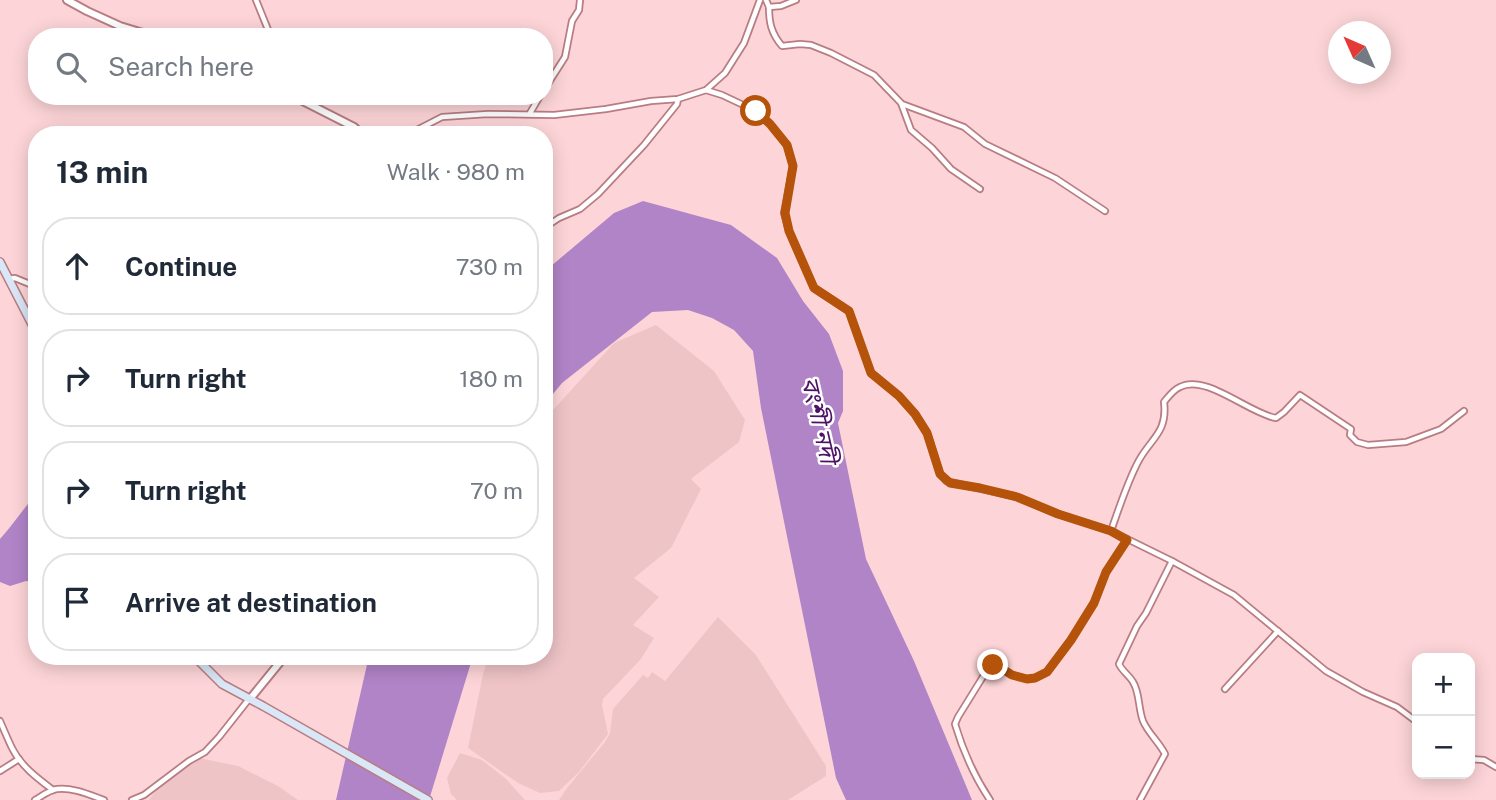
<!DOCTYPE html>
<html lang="en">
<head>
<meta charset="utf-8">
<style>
	body { margin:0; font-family:"Public Sans","Noto Sans Bengali",sans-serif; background:#f2f2f3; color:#1f2937 }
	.controls { position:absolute; right:21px; bottom:21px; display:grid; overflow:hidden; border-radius:14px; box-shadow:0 4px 18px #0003 }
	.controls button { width:63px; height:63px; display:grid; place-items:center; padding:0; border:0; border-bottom:2px solid #e0e1e3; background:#fff; color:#1f2937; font:35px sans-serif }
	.compass { position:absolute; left:1328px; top:21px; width:63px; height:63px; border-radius:50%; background:#fff; box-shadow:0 4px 18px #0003; rotate:315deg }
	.stop { position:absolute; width:21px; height:21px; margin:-16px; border:5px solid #b45309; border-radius:50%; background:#fff }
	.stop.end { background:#b45309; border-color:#fff; box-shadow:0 2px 7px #0008 }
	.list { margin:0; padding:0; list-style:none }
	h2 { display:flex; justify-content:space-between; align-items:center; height:91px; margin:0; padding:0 28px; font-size:30px }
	h2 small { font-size:23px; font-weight:400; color:#747a83 }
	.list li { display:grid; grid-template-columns:46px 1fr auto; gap:21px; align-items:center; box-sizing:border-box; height:98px; margin:0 14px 14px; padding:0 14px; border:2px solid #e0e1e3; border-radius:28px }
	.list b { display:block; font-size:26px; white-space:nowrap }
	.list em { font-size:23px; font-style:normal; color:#747a83 }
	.icon { flex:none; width:38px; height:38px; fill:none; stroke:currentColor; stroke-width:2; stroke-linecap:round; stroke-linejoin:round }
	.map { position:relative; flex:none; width:1496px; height:800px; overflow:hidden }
	.search { position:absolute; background:#fff; box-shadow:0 4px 18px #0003; left:28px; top:28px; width:525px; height:77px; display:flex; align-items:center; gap:18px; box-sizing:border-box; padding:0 24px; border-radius:28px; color:#747a83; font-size:26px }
	.panel { position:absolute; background:#fff; box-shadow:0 4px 18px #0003; left:28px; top:126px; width:525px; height:539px; border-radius:28px }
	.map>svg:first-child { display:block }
	.built { fill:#efc4c7 }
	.water { fill:#b184c8 }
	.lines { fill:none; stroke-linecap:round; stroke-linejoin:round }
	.minor-casing { stroke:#b87d82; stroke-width:8 }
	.tertiary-casing { stroke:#b87d82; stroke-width:10 }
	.secondary-casing { stroke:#b87d82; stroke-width:10 }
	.minor { stroke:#fff; stroke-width:4.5 }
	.tertiary { stroke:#fff; stroke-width:6 }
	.secondary { stroke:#dae7f7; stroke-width:7 }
	.route { stroke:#b45309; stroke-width:9 }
	.labels { text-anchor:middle; stroke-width:5; stroke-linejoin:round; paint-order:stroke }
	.water-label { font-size:24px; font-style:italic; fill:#4d1265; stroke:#fff }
</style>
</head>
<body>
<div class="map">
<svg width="1496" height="800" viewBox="0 0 1496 800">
	<rect width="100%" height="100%" fill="#fdd5d8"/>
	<g class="built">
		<polygon points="656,325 714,371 745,420 739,442 691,479 701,489 671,548 634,578 659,597 633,625 654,638 641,659 603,699 602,705 608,734 579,772 559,791 540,793 518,783 468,748 483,674 489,656 544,656 544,420 614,343"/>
		<polygon points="718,617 756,655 826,766 826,776 788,800 559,800 567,788 605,742 610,733 613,709 643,675 648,678 652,672 665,681"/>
		<polygon points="460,753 482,760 505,778 525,800 457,800 451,794 447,778"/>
		<polygon points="199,758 238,766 278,786 298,800 149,800 153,794 185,765"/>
	</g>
	<g class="water">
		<polygon points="643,201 731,225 777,258 803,301 829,334 843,371 843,411 838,423 866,559 914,661 972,800 846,800 836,778 761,408 753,351 734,330 712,318 688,310 652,312 562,383 544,405 544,272 614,213"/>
		<path d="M35,498L37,501V583L26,581L10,586L0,582V539C12,526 21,512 32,499Z"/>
		<polygon points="369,656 473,656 429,800 336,800"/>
	</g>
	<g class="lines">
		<g class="minor-casing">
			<g id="minor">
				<polyline points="256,0 271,37"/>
				<polyline points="766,0 769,7 781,6 796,0"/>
				<path d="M769,7C769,22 771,33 782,46L800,44L811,45L831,53L874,75L901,103L911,130L932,148L951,169L980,189"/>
				<polyline points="544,90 565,57 572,21 579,10 580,0"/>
				<polyline points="706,90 722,95 756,111 770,124 787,145 793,166 784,213 789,231 814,288 849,311 871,373 899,396 915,414 927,433 940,474 946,481 1017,497 1058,514 1111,531 1172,561 1234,595 1326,671 1363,692 1397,707 1417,722"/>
				<polyline points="902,104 964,127 985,144 1055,178 1105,211"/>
				<polyline points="530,113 540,96"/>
				<polyline points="407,135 442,117 488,114 554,115 606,109 651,101 678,99 706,90 725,73 744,43 760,0"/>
				<polyline points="544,228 559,218 580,209 598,194 644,145 677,104 678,99"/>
				<polyline points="8,279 15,278 37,287"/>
				<path d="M1111,531C1119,508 1126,486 1137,464C1149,439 1168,434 1164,402C1169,396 1173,390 1180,387C1205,373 1250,414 1276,418L1284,412L1300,395L1351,429L1350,435L1357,442L1368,445L1406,442L1441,429L1464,411"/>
				<polyline points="1225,689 1278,631"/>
				<path d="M0,721C4,730 8,740 12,748C21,766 37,778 53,790"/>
				<polyline points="1470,759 1484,760 1496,767"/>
				<polyline points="0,771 19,759"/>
				<path d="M35,800C42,796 49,790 57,789C72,787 90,795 104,800"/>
				<polyline points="132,800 144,795 189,761 205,752 219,737 249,699"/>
				<path d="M990,800C974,776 963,751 955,724L958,717L989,667L998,666L1012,675L1027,679L1035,678L1047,672L1071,640L1094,603L1106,572L1127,539"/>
				<path d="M1140,800L1165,754C1159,742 1148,733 1143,721C1138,708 1140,693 1133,682C1129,675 1122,671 1119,664L1137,626L1146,613L1172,561"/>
			</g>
		</g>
		<g class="tertiary-casing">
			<g id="tertiary">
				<polyline points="67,0 87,11 120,26 156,37"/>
				<polyline points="293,96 354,127 363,135"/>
				<polyline points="250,699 285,656"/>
			</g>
		</g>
		<g class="secondary-casing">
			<g id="secondary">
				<polyline points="0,262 37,334"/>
				<polyline points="194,656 222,684 263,706 428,800"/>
			</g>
		</g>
		<use href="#minor" class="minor"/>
		<use href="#tertiary" class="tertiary"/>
		<use href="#secondary" class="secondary"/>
	</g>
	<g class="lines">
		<polyline class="route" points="756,111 770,124 787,145 793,166 785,213 789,231 814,288 849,311 871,373 899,396 915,414 927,433 940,474 950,483 980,488 1017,497 1058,514 1111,531 1127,540 1106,572 1094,603 1071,640 1047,672 1035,678 1027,679 1012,675 998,666 993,665"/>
	</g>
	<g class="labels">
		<g class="water-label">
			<text transform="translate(819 420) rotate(77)" y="8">বংশী নদী</text>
		</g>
	</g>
</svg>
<div class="controls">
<button>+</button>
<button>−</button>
</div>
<svg class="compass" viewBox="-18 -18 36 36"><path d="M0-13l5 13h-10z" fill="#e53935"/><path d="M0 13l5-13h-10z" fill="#747a83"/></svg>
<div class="stop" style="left:756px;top:111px"></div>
<div class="stop end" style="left:993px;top:665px"></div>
<div class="search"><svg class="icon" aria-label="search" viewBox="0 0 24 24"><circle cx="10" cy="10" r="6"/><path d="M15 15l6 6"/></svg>Search here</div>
<section class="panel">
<h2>13 min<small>Walk · 980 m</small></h2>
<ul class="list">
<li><svg class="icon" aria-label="ahead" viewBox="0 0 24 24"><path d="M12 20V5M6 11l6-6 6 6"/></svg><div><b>Continue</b></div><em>730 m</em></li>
<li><svg class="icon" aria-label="right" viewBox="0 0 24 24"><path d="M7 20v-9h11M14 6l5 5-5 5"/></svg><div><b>Turn right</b></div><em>180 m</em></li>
<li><svg class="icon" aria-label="right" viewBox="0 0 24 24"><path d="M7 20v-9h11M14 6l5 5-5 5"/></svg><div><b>Turn right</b></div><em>70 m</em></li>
<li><svg class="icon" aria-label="arrive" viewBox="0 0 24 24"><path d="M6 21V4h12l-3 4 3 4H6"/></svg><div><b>Arrive at destination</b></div></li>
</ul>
</section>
</div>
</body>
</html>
